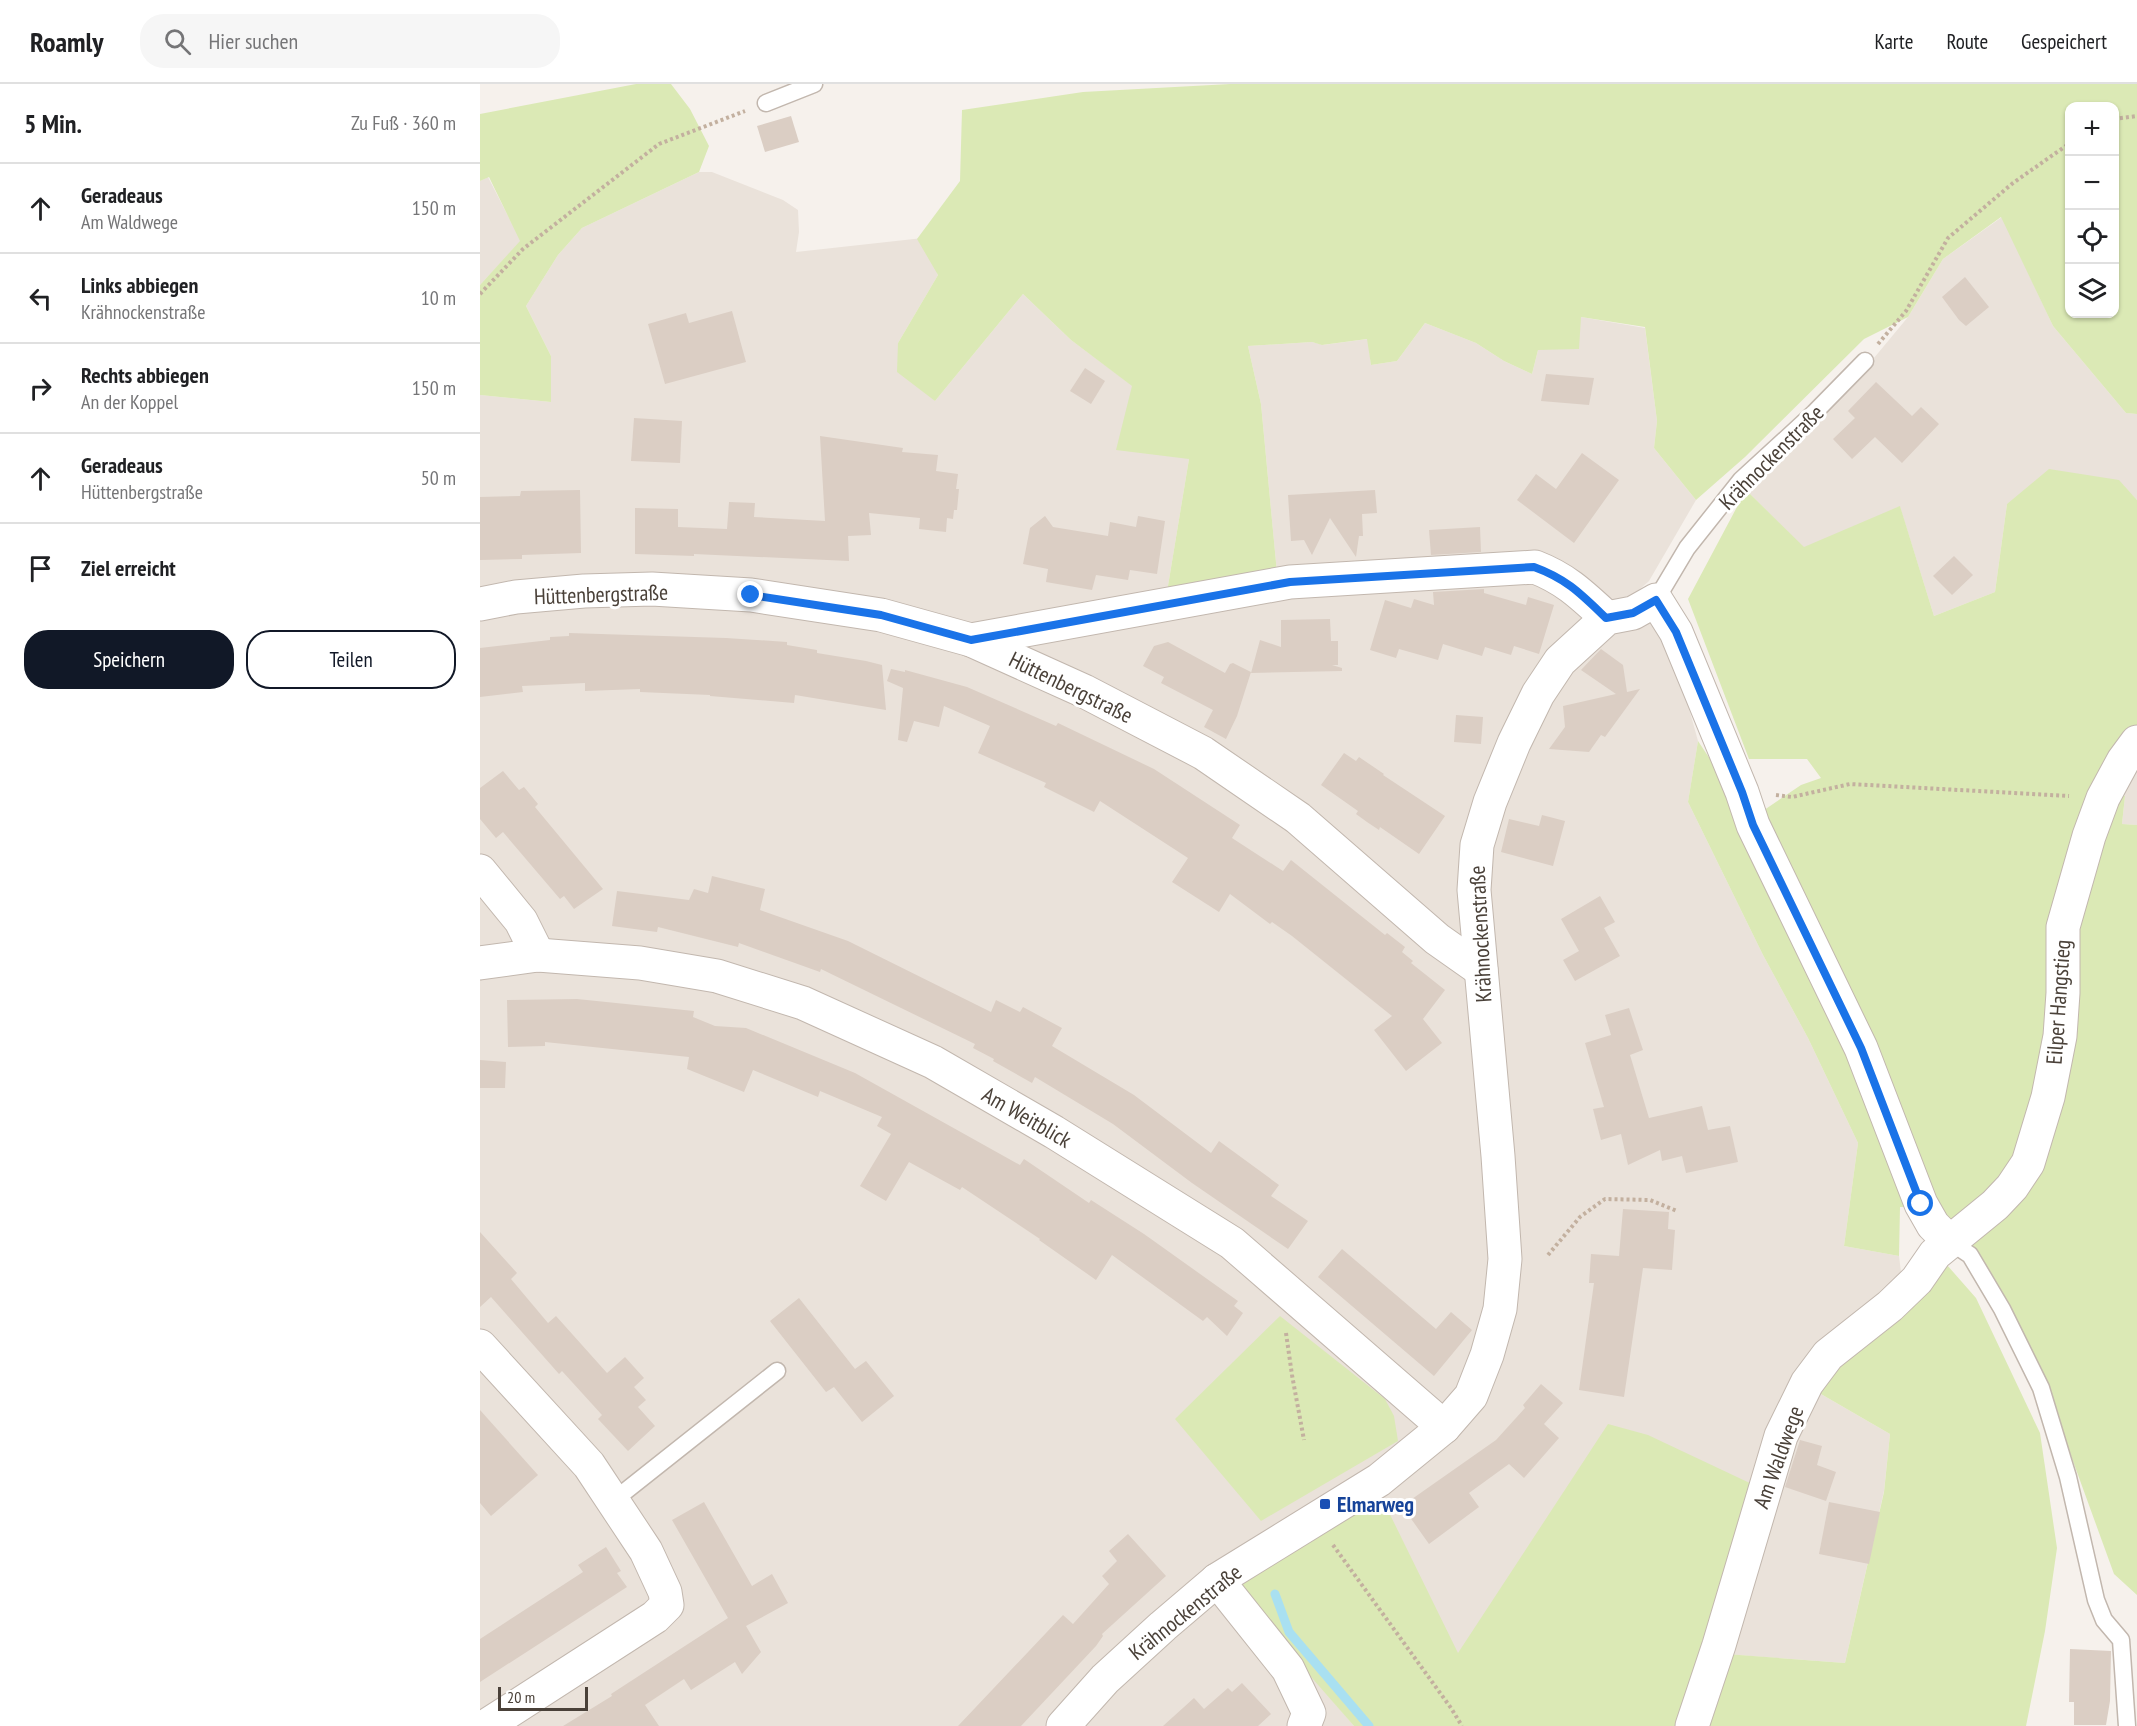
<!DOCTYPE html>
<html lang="de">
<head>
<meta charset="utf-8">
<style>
  :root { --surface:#fff; --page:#f6f6f6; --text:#202124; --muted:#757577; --line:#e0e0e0; --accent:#111827 }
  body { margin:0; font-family:"PT Sans Narrow",sans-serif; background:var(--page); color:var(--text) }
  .controls { position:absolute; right:18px; top:18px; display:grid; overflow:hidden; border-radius:12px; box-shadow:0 2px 4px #0004 }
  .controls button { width:54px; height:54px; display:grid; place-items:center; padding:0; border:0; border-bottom:2px solid var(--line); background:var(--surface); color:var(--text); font:30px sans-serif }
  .scale { position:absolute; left:18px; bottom:15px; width:90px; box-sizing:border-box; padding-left:6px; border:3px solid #4a4139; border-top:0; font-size:16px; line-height:21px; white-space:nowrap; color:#4a4139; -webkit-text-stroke:4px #fff; paint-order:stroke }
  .stop { position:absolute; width:18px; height:18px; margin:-14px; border:4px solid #1a73e8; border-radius:50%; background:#fff }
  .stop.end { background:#1a73e8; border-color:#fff; box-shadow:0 2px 6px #0008 }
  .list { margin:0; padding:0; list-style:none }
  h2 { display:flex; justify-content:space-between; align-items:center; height:78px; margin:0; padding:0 24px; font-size:26px }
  h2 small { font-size:20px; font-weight:400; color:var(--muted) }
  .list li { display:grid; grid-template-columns:39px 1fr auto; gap:18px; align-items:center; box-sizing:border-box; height:90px; padding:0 24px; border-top:2px solid var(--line) }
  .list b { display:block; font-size:22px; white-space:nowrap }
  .list p { margin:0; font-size:20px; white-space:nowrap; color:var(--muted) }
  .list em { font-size:20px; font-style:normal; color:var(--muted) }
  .actions { display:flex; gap:12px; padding:18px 24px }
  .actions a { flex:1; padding:14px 0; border:2px solid var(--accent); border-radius:24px; text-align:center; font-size:21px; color:var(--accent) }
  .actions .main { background:var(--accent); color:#fff }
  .icon { flex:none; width:33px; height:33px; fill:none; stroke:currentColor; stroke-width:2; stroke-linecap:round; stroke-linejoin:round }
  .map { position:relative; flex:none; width:1657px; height:1642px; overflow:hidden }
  header { display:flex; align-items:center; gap:36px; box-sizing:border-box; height:84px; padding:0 30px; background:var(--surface); border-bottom:2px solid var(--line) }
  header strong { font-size:28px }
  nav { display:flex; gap:33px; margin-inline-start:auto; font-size:21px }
  .search { width:420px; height:54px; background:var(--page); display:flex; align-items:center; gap:15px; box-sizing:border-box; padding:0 21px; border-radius:24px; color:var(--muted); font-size:22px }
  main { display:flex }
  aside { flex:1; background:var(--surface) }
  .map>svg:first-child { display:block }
</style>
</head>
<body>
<header>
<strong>Roamly</strong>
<div class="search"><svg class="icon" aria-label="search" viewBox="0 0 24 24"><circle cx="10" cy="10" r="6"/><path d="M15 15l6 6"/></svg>Hier suchen</div>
<nav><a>Karte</a><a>Route</a><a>Gespeichert</a></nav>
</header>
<main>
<aside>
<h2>5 Min.<small>Zu Fuß · 360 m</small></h2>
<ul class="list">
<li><svg class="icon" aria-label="ahead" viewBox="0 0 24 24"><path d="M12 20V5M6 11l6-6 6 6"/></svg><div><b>Geradeaus</b><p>Am Waldwege</p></div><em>150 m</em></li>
<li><svg class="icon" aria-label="left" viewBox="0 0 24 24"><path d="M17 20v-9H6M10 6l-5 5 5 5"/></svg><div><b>Links abbiegen</b><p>Krähnockenstraße</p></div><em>10 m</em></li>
<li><svg class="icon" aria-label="right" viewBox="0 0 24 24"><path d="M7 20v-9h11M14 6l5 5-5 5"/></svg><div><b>Rechts abbiegen</b><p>An der Koppel</p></div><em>150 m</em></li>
<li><svg class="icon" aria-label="ahead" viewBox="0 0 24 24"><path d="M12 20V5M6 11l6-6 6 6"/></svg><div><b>Geradeaus</b><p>Hüttenbergstraße</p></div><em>50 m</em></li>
<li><svg class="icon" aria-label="arrive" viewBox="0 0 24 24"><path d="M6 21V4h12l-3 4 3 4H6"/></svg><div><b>Ziel erreicht</b></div></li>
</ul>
<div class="actions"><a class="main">Speichern</a><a>Teilen</a></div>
</aside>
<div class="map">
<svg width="1657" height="1642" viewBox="0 0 1657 1642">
  <rect width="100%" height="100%" fill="#f6f1ec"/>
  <g fill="#eae2da">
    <polygon points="219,88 232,88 303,116 318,126 319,148 316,168 443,154 458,191 418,259 455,317 543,210 591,256 653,302 709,375 686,514 797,489 781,320 768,262 832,258 843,261 888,255 891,281 917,277 945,239 996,259 1024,277 1052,290 1058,266 1101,233 1165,244 1177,337 1174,364 1216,416 1169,497 1151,513 1167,537 1176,542 1195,574 1218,657 1208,718 1283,871 1328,954 1378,1059 1364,1162 1419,1172 1421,1188 1405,1206 1334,1306 1410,1350 1404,1407 1365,1579 1245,1570 977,1570 853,1617 874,1642 0,1642 0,311 71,318 71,272 46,222 78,171 102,144"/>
    <polygon points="8,93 41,157 0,201 0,97"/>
    <polygon points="1522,133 1573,242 1646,329 1657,330 1657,416 1638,396 1527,420 1515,508 1454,532 1420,423 1324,464 1266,406 1338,338 1389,280 1428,233 1463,175"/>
    <polygon points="1657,672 1657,741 1642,740 1645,712 1636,710"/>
  </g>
  <g fill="#dbe9b5" fill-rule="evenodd">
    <polygon points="156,0 191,0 210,25 229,62 219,88 102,144 78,171 46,222 71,272 71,318 0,311 0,201 40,157 9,93 0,97 0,30"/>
    <path d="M750 0H1657V330L1646 329 1573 242 1521 133 1463 175 1428 233 1384 255 1265 373 1216 416 1174 364 1177 337 1165 243 1101 233 1099 265 1058 266 1052 290 1024 277 996 259 945 239 917 277 891 281 887 255 842 261 832 258 768 262 781 320 797 489 686 514 709 375 636 366 652 302 591 256 543 210 455 317 417 288 418 259 458 191 437 155 480 97 482 26 603 8ZM1590 22H1634V230H1590Z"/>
    <polygon points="1569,385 1639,396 1657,416 1657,672 1636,710 1645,712 1642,740 1657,741 1657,1511 1634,1490 1561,1289 1509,1192 1461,1123 1420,1123 1419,1172 1364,1162 1378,1059 1328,954 1283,871 1208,718 1218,657 1252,708 1265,739 1321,701 1341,694 1327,675 1269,675 1208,515 1266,406 1324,463 1420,422 1454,532 1515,508 1527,420"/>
    <polygon points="1467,1181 1496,1214 1560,1349 1577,1464 1565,1547 1546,1642 874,1642 748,1498 897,1404 978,1569 1128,1340 1168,1351 1274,1401 1246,1570 1365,1579 1404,1408 1410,1350 1334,1306"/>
    <polygon points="800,1232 905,1315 914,1332 918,1357 781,1437 695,1335"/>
  </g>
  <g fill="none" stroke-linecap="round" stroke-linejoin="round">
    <polyline stroke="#a9e0f1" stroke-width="9" points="795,1510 809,1548 889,1642"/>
  </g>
  <g fill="#dbcec4">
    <polygon points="311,32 319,58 285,68 277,42"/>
    <polygon points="1485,193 1509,223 1486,242 1479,236 1462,213"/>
    <polygon points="252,227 266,278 185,300 168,240 206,229 209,239"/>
    <polygon points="605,284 625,297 611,320 590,307"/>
    <polygon points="1066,290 1114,294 1109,321 1061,317"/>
    <polygon points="1396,298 1432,332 1441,323 1459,340 1422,379 1395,353 1372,375 1353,355 1375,334 1368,327"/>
    <polygon points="154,334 202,337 200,379 151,377"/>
    <polygon points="340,352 423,364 422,368 458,371 456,387 478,390 476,405 479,405 477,426 474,426 473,435 467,434 466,448 439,445 440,434 389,429 391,451 368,452 369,477 214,470 214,472 155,470 155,424 198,425 198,443 247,445 249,418 275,419 274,433 345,437"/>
    <polygon points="1102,369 1139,396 1094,459 1037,416 1056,390 1076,405"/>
    <polygon points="100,406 101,469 42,471 42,475 0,476 0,413 40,412 41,407"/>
    <polygon points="895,406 897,429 882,430 883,452 879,452 876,473 850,434 832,471 824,456 811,457 808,411"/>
    <polygon points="565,432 573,443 628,452 630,438 656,443 658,432 685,437 677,490 650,486 648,496 616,491 612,506 566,498 568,485 543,480 550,444"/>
    <polygon points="1000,443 1001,468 951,471 949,446"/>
    <polygon points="1474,472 1493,491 1472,511 1453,492"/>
    <polygon points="1004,505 1004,509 1046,521 1048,513 1074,521 1059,570 1034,562 1031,571 1005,563 1002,572 963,560 958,576 919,565 916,574 890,566 905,516 931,524 934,515 954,521 953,508"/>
    <polygon points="850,535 851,557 858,557 858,581 852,581 862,584 862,587 771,589 780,556 801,563 801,536"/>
    <polygon points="89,549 246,554 307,558 307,561 337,566 337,569 386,577 402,581 406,626 315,611 314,619 230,612 230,611 160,608 160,605 105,607 105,599 42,602 43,608 0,613 0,564 70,556 70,553 89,552"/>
    <polygon points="688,558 745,589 750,580 753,579 771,588 757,632 746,655 724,643 733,626 681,599 684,593 663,582 674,562"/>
    <polygon points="1121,565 1143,581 1147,608 1160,605 1125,653 1121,651 1109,668 1069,665 1085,643 1083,622 1136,610 1101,586"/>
    <polygon points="411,585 425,588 425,586 487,603 576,642 578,639 674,685 760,741 752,754 803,787 811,776 905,851 907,849 925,863 922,868 933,877 931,879 965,906 943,935 962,959 926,987 894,946 912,932 812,852 792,838 790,840 750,810 739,828 692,798 708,774 620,717 614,728 564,703 566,699 498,669 510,642 464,622 459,643 434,637 427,658 418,656 423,604 407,597"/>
    <polygon points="976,631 1003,633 1001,660 974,658"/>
    <polygon points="864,669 876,677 879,673 904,690 903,691 965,732 939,770 900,743 899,746 887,738 876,730 878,727 841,701"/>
    <polygon points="23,687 39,706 44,703 58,720 55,723 123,805 94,825 84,812 80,815 23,748 16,754 0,735 0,704"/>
    <polygon points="1062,731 1085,737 1073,782 1021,768 1029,735 1059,742"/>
    <polygon points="232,792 285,805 280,826 368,857 511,928 516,916 540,928 543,923 582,944 572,962 654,1011 731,1069 739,1057 799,1101 791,1112 828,1137 808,1165 712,1099 633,1040 555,993 552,999 513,977 514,975 493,964 495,960 341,885 340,888 259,859 258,863 178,843 177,848 132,842 137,807 209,816 214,805 228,809"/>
    <polygon points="1120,812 1135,838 1124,844 1140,872 1095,897 1083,876 1099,867 1081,835"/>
    <polygon points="97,915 214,927 213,933 235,942 266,944 375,989 540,1081 544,1075 609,1119 611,1116 664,1150 758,1217 754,1222 763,1229 747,1252 727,1233 723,1237 632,1171 616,1196 559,1156 560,1155 482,1103 480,1106 429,1078 406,1117 380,1102 411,1050 397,1042 402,1033 340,1007 338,1013 273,986 264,1008 207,985 209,973 65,958 65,962 28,963 27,916"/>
    <polygon points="1149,924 1163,966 1150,971 1169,1034 1222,1022 1228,1046 1250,1042 1258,1078 1206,1089 1202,1072 1182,1077 1180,1066 1148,1081 1141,1050 1121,1056 1113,1025 1124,1023 1105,959 1131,951 1125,931"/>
    <polygon points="0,976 26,978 25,1004 0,1004"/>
    <polygon points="1143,1125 1189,1128 1188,1145 1195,1146 1192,1186 1163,1184 1144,1313 1099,1306 1114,1199 1109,1199 1111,1170 1139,1172"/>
    <polygon points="0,1148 37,1189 31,1195 68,1239 76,1232 127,1289 145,1273 164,1294 154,1303 166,1316 158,1323 175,1342 148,1367 118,1335 122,1331 82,1287 79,1290 11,1213 0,1223"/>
    <polygon points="862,1165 956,1245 971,1228 992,1246 954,1292 838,1193"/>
    <polygon points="319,1214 375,1285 386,1277 414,1312 382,1338 354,1303 346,1308 290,1237"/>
    <polygon points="1061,1300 1083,1319 1064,1340 1079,1354 1044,1394 1029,1380 989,1409 999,1423 949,1460 922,1422 1016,1356 1045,1324 1043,1321"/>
    <polygon points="0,1326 58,1391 11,1432 0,1419"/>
    <polygon points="1320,1356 1342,1362 1337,1381 1356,1388 1346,1417 1305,1403"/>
    <polygon points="224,1418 272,1502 292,1490 308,1519 266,1542 281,1568 262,1590 255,1578 211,1606 204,1595 165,1621 179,1642 83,1642 132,1612 131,1610 248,1534 192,1436"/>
    <polygon points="1349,1418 1400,1428 1389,1480 1339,1470"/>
    <polygon points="648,1450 686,1492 622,1550 623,1552 616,1562 541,1642 478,1642 583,1531 593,1540 629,1500 622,1492 637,1477 629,1467"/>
    <polygon points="126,1463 141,1487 137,1489 147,1503 0,1598 0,1555 103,1488 98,1481"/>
    <polygon points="1590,1565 1631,1567 1630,1617 1626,1641 1594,1641 1594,1618 1589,1618"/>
    <polygon points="762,1599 791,1630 778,1642 683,1642 714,1614 724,1625 748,1604 752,1608"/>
  </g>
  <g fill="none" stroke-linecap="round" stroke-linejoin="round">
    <g stroke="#c2b7ae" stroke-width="19">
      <g id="service">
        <polyline points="286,19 334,0"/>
        <polyline points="1176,516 1207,464 1261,396 1334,329 1385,277"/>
        <polyline points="1469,1157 1490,1171 1522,1225 1561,1304 1588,1393 1616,1516 1624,1536 1641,1556 1647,1642"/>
        <polyline points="133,1417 297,1287"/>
      </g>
    </g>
    <g stroke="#c2b7ae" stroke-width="35">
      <g id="minor">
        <polyline points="0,520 36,513 104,507 172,505 271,511 401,531 491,556 604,607 723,669 818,734 957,855 1001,886"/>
        <path d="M491 556 810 498 1055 483C1086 495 1102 511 1127 534"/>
        <polyline points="0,787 41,837 58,871"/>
        <polyline points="0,879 58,871 160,879 237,892 323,919 453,978 574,1048 752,1159 964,1343"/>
        <polyline points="0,1262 109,1381 166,1467 185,1508 187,1521 175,1533 6,1642"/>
        <polyline points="737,1496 808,1585 829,1629 824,1642"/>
        <polyline points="583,1642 625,1595 683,1542 737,1496 899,1396 964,1343 991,1312 1007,1271 1020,1225 1025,1175 1018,1072 994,806 997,761 1010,718 1034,659 1058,610 1080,577 1127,534 1153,529 1176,516 1196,548 1262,708 1273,741 1381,964 1441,1120 1453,1141 1469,1157"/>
        <polyline points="1212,1642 1239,1561 1301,1352 1327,1299 1348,1271 1410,1222 1437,1196 1455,1170 1515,1121 1532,1103 1548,1079 1568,1013 1580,952 1583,909 1583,843 1609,752 1623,714 1643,677 1657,658"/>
      </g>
    </g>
    <g stroke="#c3b09f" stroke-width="4" stroke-dasharray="3 3" stroke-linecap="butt">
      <polyline points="1634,35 1657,32"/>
      <polyline points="0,210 43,165 179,60 265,27"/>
      <polyline points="1398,260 1426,227 1468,154 1533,99 1590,59"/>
      <polyline points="1296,711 1312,713 1370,700 1589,712"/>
      <polyline points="1068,1171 1100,1133 1125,1115 1170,1116 1197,1127"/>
      <polyline points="806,1249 812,1291 824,1356"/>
      <polyline points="853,1461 971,1624 982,1642"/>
    </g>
    <use href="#service" stroke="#fff" stroke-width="16"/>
    <use href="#minor" stroke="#fff" stroke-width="33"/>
  </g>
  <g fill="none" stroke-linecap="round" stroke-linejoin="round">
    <path stroke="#1a73e8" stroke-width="8" d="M271 511 401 531 491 556 810 498 1054 483C1087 495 1101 510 1126 534L1153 529 1176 516 1196 548 1262 708 1273 741 1381 964 1441 1120"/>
  </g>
  <rect fill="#1a4fb4" stroke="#fff" stroke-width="2" x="839" y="1414" width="12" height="12" rx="3"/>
  <g text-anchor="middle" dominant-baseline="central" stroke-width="6" stroke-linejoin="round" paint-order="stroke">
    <g font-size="22" fill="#4a4139" stroke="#fff">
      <text transform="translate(1291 373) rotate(-45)">Krähnockenstraße</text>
      <text transform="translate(121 510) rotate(-2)">Hüttenbergstraße</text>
      <text transform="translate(591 603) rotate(26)">Hüttenbergstraße</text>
      <text transform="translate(1000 850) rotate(-93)">Krähnockenstraße</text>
      <text transform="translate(1578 918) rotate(-86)">Eilper Hangstieg</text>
      <text transform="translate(547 1033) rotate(30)">Am Weitblick</text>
      <text transform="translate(1298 1373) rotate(-70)">Am Waldwege</text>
      <text transform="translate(705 1528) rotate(-39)">Krähnockenstraße</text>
    </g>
    <g font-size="22" font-weight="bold" fill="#164399" stroke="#fff" text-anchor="start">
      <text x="857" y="1420">Elmarweg</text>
    </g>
  </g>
</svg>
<div class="controls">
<button>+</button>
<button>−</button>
<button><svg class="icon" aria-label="locate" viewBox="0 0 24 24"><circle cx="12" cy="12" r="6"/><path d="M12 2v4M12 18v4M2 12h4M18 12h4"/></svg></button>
<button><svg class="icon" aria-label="layers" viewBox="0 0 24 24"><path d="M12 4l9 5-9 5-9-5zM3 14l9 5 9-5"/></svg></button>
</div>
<div class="scale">20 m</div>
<div class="stop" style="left:1441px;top:1120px"></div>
<div class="stop end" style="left:271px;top:511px"></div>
</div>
</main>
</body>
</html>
